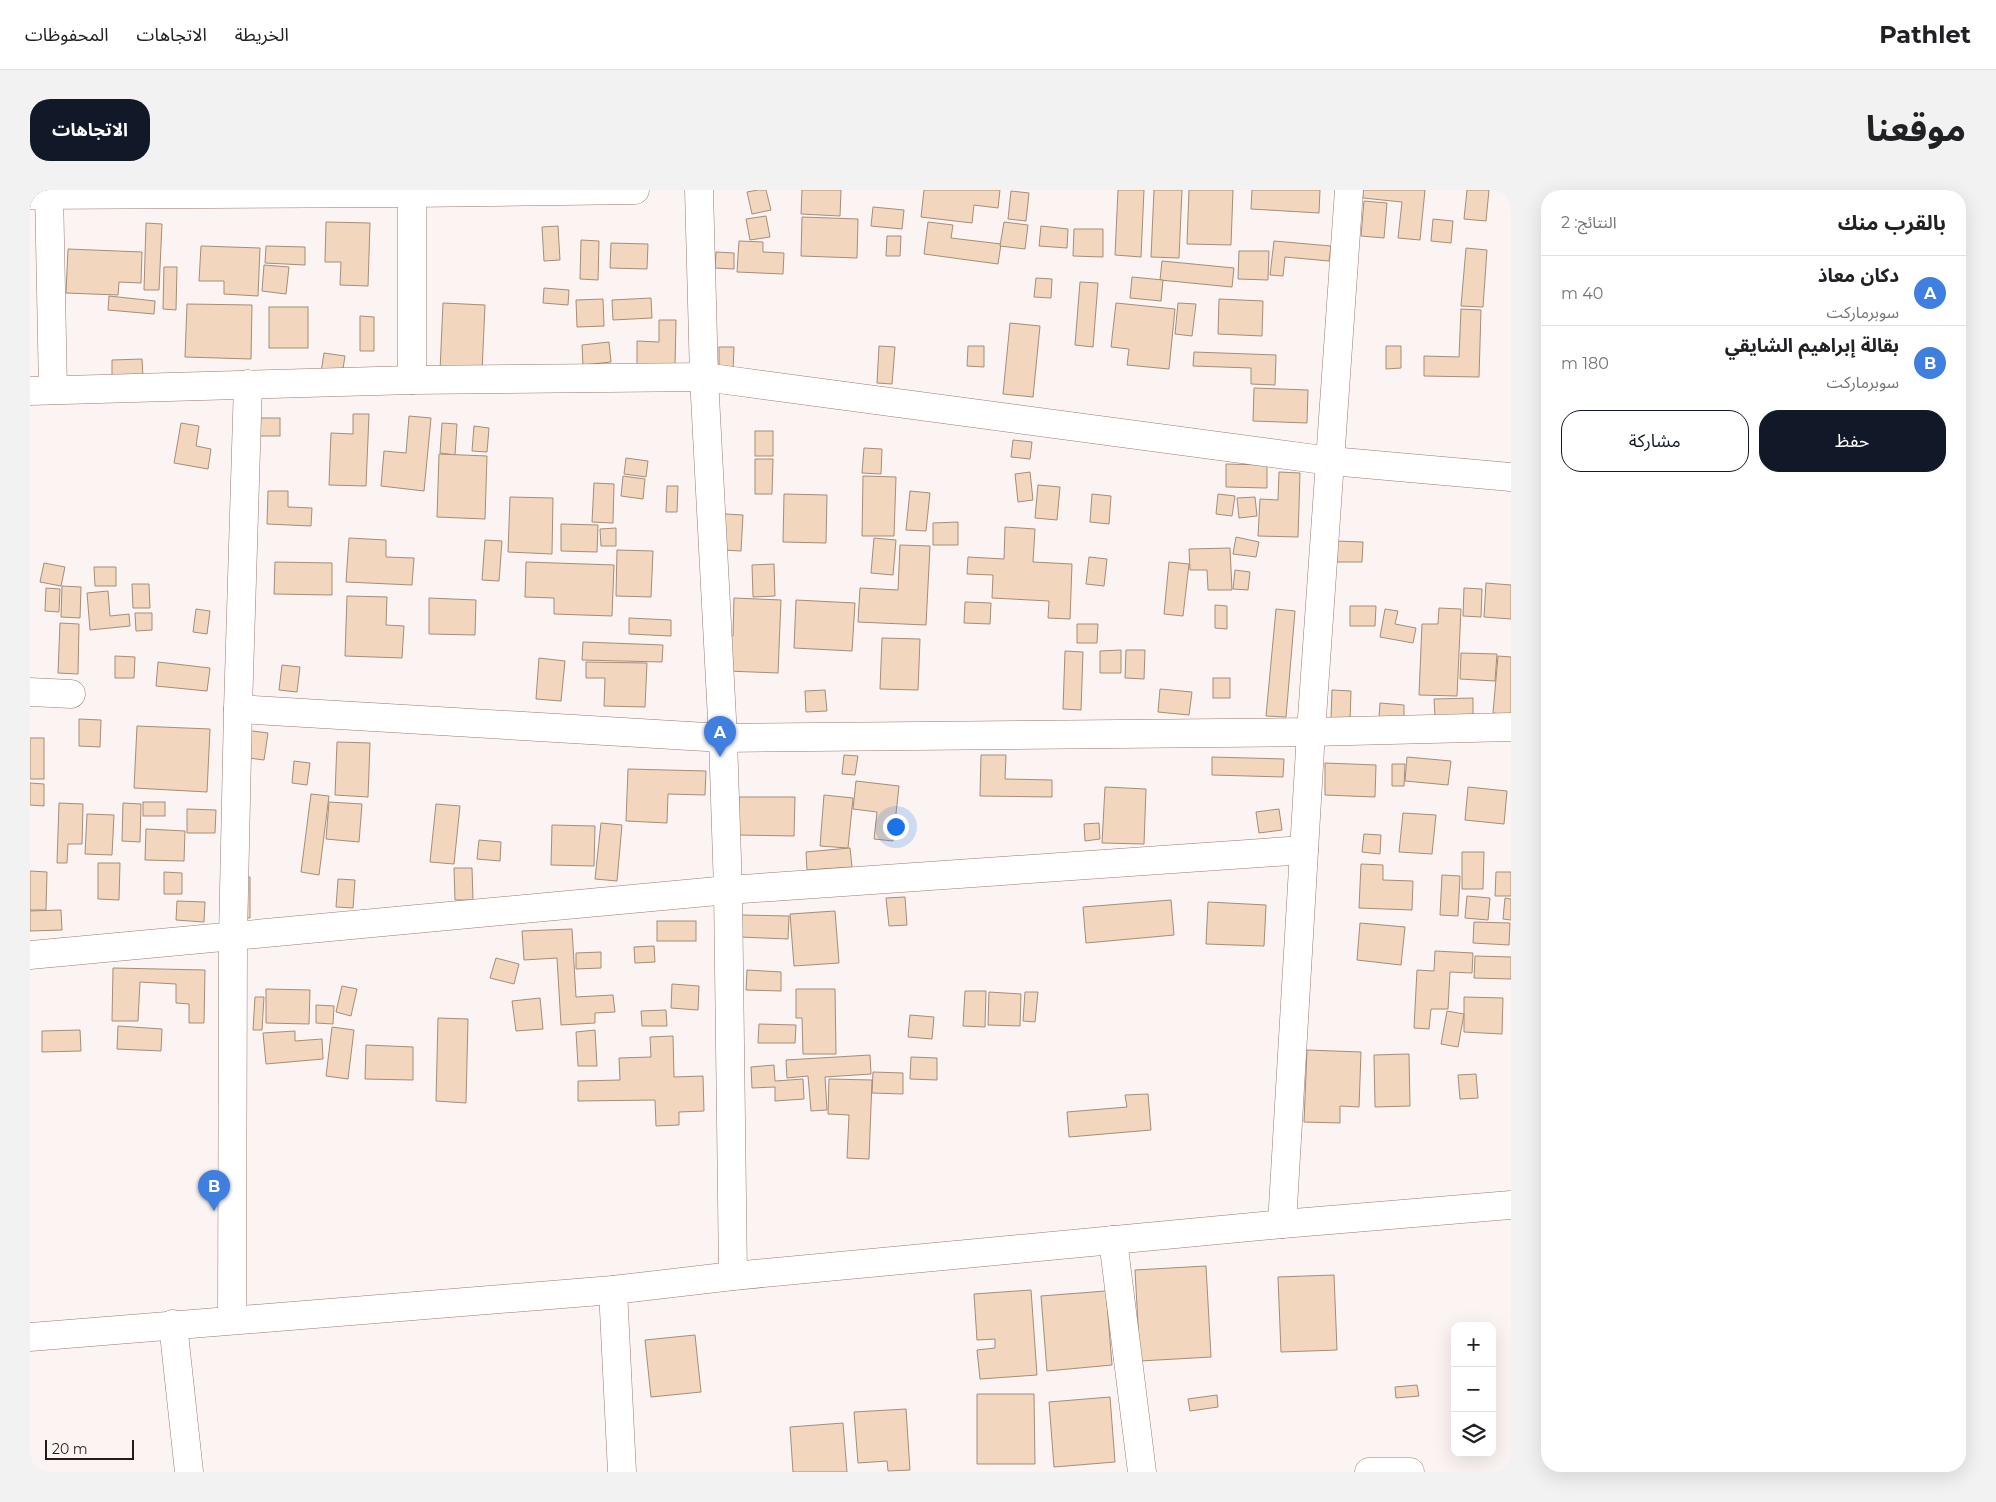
<!DOCTYPE html>
<html lang="ar">
<head>
<meta charset="utf-8">
<style>
  :root { --surface:#fff; --page:#f2f2f2; --text:#202124; --muted:#757577; --line:#e0e0e0; --accent:#111827 }
  body { margin:0; font-family:Montserrat,"Noto Sans Arabic",sans-serif; background:var(--page); color:var(--text); direction:rtl }
  .controls { position:absolute; right:15px; bottom:15px; display:grid; overflow:hidden; border-radius:10px; box-shadow:0 5px 20px #0002 }
  .controls button { width:45px; height:45px; display:grid; place-items:center; padding:0; border:0; border-bottom:1px solid var(--line); background:var(--surface); color:var(--text); font:25px sans-serif }
  .scale { position:absolute; left:15px; bottom:12px; width:89px; box-sizing:border-box; padding-left:5px; border:2px solid #251a15; border-top:0; font-size:14px; line-height:18px; white-space:nowrap; color:#251a15; -webkit-text-stroke:4px #fbf4f2; paint-order:stroke }
  .you { position:absolute; left:865px; top:636px; width:18px; height:18px; margin:-12px; border:4px solid #fff; border-radius:50%; background:#1a73e8; box-shadow:0 0 0 8px #1a73e833 }
  .badge { display:grid; place-items:center; width:32px; height:32px; border-radius:50%; background:var(--accent); color:#fff; font-size:16px; font-weight:700 }
  .pin { position:absolute; translate:-50% -41px; filter:drop-shadow(0 1px 2px #0008) }
  .pin::after { content:''; position:absolute; top:26px; width:18px; height:15px; background:inherit; clip-path:polygon(0 0,100% 0,50% 100%) }
  .list { margin:0; padding:0; list-style:none }
  h2 { display:flex; justify-content:space-between; align-items:center; height:65px; margin:0; padding:0 20px; font-size:21px }
  h2 small { font-size:16px; font-weight:400; color:var(--muted) }
  .list li { display:grid; grid-template-columns:32px 1fr auto; gap:15px; align-items:center; box-sizing:border-box; height:70px; padding:0 20px; border-top:1px solid var(--line) }
  .list b { display:block; font-size:19px; white-space:nowrap }
  .list p { margin:0; font-size:16px; white-space:nowrap; color:var(--muted) }
  .list em { font-size:16px; font-style:normal; color:var(--muted) }
  .actions { display:flex; gap:10px; padding:15px 20px }
  .actions a { flex:1; padding:11px 0; border:1px solid var(--accent); border-radius:20px; text-align:center; font-size:18px; color:var(--accent) }
  .actions .main { background:var(--accent); color:#fff }
  .icon { flex:none; width:28px; height:28px; fill:none; stroke:currentColor; stroke-width:2; stroke-linecap:round; stroke-linejoin:round }
  .map { position:relative; flex:none; width:1481px; height:1282px; overflow:hidden; direction:ltr; border-radius:20px }
  header { display:flex; align-items:center; gap:30px; box-sizing:border-box; height:70px; padding:0 25px; background:var(--surface); border-bottom:1px solid var(--line) }
  header strong { font-size:24px }
  nav { display:flex; gap:28px; margin-inline-start:auto; font-size:18px }
  .intro { display:flex; align-items:center; justify-content:space-between; box-sizing:border-box; height:120px; padding:0 30px }
  h1 { margin:0; font-size:35px }
  .button { padding:12px 22px; border-radius:20px; background:var(--accent); color:#fff; font-size:18px; font-weight:700 }
  main { display:flex; gap:30px; padding:0 30px }
  aside { flex:1; background:var(--surface); border-radius:20px; box-shadow:0 5px 20px #0002 }
  .map>svg:first-child { display:block }
</style>
</head>
<body>
<header>
<strong>Pathlet</strong>
<nav><a>الخريطة</a><a>الاتجاهات</a><a>المحفوظات</a></nav>
</header>
<div class="intro"><h1>موقعنا</h1><a class="button">الاتجاهات</a></div>
<main>
<aside>
<h2>بالقرب منك<small>النتائج: 2</small></h2>
<ul class="list">
<li><span class="badge" style="background:#3f7fe0">A</span><div><b>دكان معاذ</b><p>سوبرماركت</p></div><em>40 m</em></li>
<li><span class="badge" style="background:#3f7fe0">B</span><div><b>بقالة إبراهيم الشايقي</b><p>سوبرماركت</p></div><em>180 m</em></li>
</ul>
<div class="actions"><a class="main">حفظ</a><a>مشاركة</a></div>
</aside>
<div class="map">
<svg width="1481" height="1282" viewBox="0 0 1481 1282">
  <rect width="100%" height="100%" fill="#fbf4f2"/>
  <g fill="#f3d6be" stroke="#a58d79">
    <polygon points="728,0 736,0 741,20 722,24 717,2"/>
    <polygon points="772,0 811,0 810,26 771,24"/>
    <polygon points="894,0 970,0 968,18 944,15 942,33 891,27"/>
    <polygon points="1088,0 1114,0 1111,67 1085,65"/>
    <polygon points="1124,0 1152,0 1149,68 1121,67"/>
    <polygon points="1159,0 1203,0 1201,55 1157,54"/>
    <polygon points="1222,0 1290,0 1289,23 1221,19"/>
    <polygon points="1333,0 1395,0 1390,50 1368,48 1372,12 1333,8"/>
    <polygon points="1437,0 1459,0 1456,31 1434,29"/>
    <polygon points="1478,0 1481,0 1481,7 1477,7"/>
    <polygon points="981,1 999,3 996,31 978,29"/>
    <polygon points="1334,11 1357,13 1354,48 1331,46"/>
    <polygon points="843,17 874,20 872,39 841,36"/>
    <polygon points="736,26 740,47 720,50 716,29"/>
    <polygon points="772,27 828,29 827,68 771,66"/>
    <polygon points="1403,29 1423,31 1421,53 1401,51"/>
    <polygon points="296,32 340,33 338,96 310,95 311,72 295,72"/>
    <polygon points="898,32 923,35 921,48 971,54 968,74 894,64"/>
    <polygon points="974,32 998,35 995,59 970,56"/>
    <polygon points="116,33 132,34 129,100 114,100"/>
    <polygon points="528,36 530,70 514,71 512,37"/>
    <polygon points="1011,36 1038,39 1037,58 1009,56"/>
    <polygon points="1044,39 1073,39 1073,67 1043,66"/>
    <polygon points="857,46 871,46 870,66 856,66"/>
    <polygon points="551,50 569,51 568,90 550,89"/>
    <polygon points="709,51 733,52 733,62 754,63 753,84 707,82"/>
    <polygon points="1244,51 1301,56 1299,71 1255,67 1253,86 1240,85"/>
    <polygon points="581,53 618,54 617,79 580,78"/>
    <polygon points="171,56 230,58 228,106 194,104 194,91 169,91"/>
    <polygon points="236,56 275,57 275,75 235,73"/>
    <polygon points="1436,58 1457,60 1453,117 1431,116"/>
    <polygon points="38,59 112,62 111,93 89,92 88,105 36,103"/>
    <polygon points="1209,61 1239,61 1238,90 1208,89"/>
    <polygon points="686,62 704,63 704,79 685,78"/>
    <polygon points="1132,71 1204,78 1202,97 1130,90"/>
    <polygon points="234,75 259,77 256,104 232,101"/>
    <polygon points="134,77 147,77 146,120 133,119"/>
    <polygon points="1102,87 1133,90 1131,111 1100,108"/>
    <polygon points="1006,88 1022,89 1021,108 1004,107"/>
    <polygon points="1050,92 1068,93 1063,157 1045,155"/>
    <polygon points="514,98 539,100 538,115 513,113"/>
    <polygon points="79,106 125,111 124,124 78,120"/>
    <polygon points="621,108 622,128 583,130 582,110"/>
    <polygon points="573,109 574,136 547,137 546,110"/>
    <polygon points="1189,109 1233,111 1232,146 1188,144"/>
    <polygon points="413,113 455,115 452,182 410,181"/>
    <polygon points="1086,113 1145,119 1139,179 1097,175 1099,159 1081,157"/>
    <polygon points="1148,113 1166,114 1162,146 1145,144"/>
    <polygon points="157,114 222,115 221,169 155,167"/>
    <rect x="239" y="117" width="39" height="41"/>
    <polygon points="1431,119 1451,120 1449,187 1394,186 1394,166 1429,167"/>
    <polygon points="330,126 344,127 344,161 330,161"/>
    <polygon points="629,130 646,130 645,175 607,174 607,151 629,152"/>
    <polygon points="980,133 1010,136 1003,207 973,204"/>
    <polygon points="579,152 581,172 553,175 552,155"/>
    <polygon points="849,156 865,157 862,194 847,193"/>
    <polygon points="938,156 954,156 954,177 937,176"/>
    <polygon points="1356,156 1371,156 1371,178 1356,179"/>
    <polygon points="689,157 704,157 703,180 689,179"/>
    <polygon points="1164,162 1246,165 1245,195 1221,194 1221,178 1163,176"/>
    <polygon points="294,163 315,166 312,185 291,182"/>
    <polygon points="112,169 113,189 82,190 82,170"/>
    <polygon points="1224,198 1278,200 1277,233 1223,231"/>
    <polygon points="323,224 339,224 336,296 299,295 301,243 323,244"/>
    <polygon points="379,226 401,228 394,301 351,296 354,261 376,263"/>
    <rect x="221" y="228" width="29" height="18"/>
    <polygon points="151,233 169,236 166,256 181,259 178,279 144,273"/>
    <polygon points="412,233 427,234 425,265 410,263"/>
    <polygon points="444,236 459,238 457,262 442,261"/>
    <rect x="725" y="241" width="18" height="25"/>
    <polygon points="983,250 1002,252 1000,269 981,267"/>
    <polygon points="834,258 852,259 851,284 832,283"/>
    <polygon points="409,264 457,266 455,329 407,327"/>
    <polygon points="596,268 618,271 616,287 594,284"/>
    <polygon points="725,269 743,269 742,304 725,304"/>
    <polygon points="1196,274 1237,275 1237,298 1196,297"/>
    <polygon points="1000,282 1003,310 988,312 985,284"/>
    <polygon points="1249,282 1270,283 1268,347 1228,346 1230,309 1248,310"/>
    <polygon points="593,286 615,289 613,309 591,306"/>
    <polygon points="833,286 866,287 864,346 832,346"/>
    <polygon points="564,293 584,294 583,333 562,332"/>
    <polygon points="1008,295 1030,297 1027,330 1005,328"/>
    <polygon points="637,296 648,296 647,322 636,322"/>
    <polygon points="238,301 258,301 258,317 282,318 281,336 237,334"/>
    <polygon points="880,301 900,303 896,341 876,340"/>
    <polygon points="754,304 797,305 796,353 753,352"/>
    <polygon points="1062,304 1081,306 1079,334 1060,332"/>
    <polygon points="1188,304 1205,306 1202,326 1186,324"/>
    <polygon points="480,307 523,308 522,364 478,362"/>
    <polygon points="1225,307 1227,326 1209,328 1207,308"/>
    <polygon points="695,324 713,325 711,361 693,360"/>
    <polygon points="928,332 928,355 903,355 903,333"/>
    <polygon points="531,334 568,335 567,362 531,361"/>
    <polygon points="975,337 1005,339 1003,372 1042,374 1040,429 1018,428 1019,411 962,408 963,385 937,384 938,367 974,369"/>
    <polygon points="586,338 586,356 571,356 570,339"/>
    <polygon points="1206,347 1229,352 1226,367 1203,364"/>
    <polygon points="319,348 356,350 356,367 384,368 382,395 316,392"/>
    <polygon points="844,348 866,350 863,385 841,383"/>
    <polygon points="455,350 472,351 469,391 452,390"/>
    <polygon points="1306,351 1333,352 1332,372 1305,372"/>
    <polygon points="870,355 900,356 896,435 828,432 830,398 868,400"/>
    <polygon points="1200,358 1202,400 1178,400 1177,380 1160,380 1159,359"/>
    <polygon points="587,360 623,361 621,407 586,406"/>
    <polygon points="1059,367 1077,369 1074,396 1056,394"/>
    <polygon points="245,372 302,373 302,405 244,404"/>
    <polygon points="496,372 584,375 582,426 524,424 524,408 495,407"/>
    <polygon points="1139,372 1159,374 1153,426 1134,424"/>
    <polygon points="14,373 35,377 31,396 10,392"/>
    <polygon points="744,374 745,406 723,407 722,375"/>
    <polygon points="64,377 86,377 86,396 65,396"/>
    <polygon points="1205,380 1220,382 1218,400 1203,399"/>
    <polygon points="1456,393 1481,395 1481,429 1454,427"/>
    <polygon points="102,394 119,394 120,418 103,418"/>
    <polygon points="32,396 51,397 50,428 31,427"/>
    <polygon points="16,398 30,399 29,422 15,421"/>
    <polygon points="1434,398 1452,399 1451,427 1433,426"/>
    <polygon points="78,401 80,426 99,424 100,436 60,440 57,403"/>
    <polygon points="317,406 357,407 356,435 374,436 372,468 315,466"/>
    <polygon points="399,408 446,410 445,445 399,444"/>
    <polygon points="704,408 751,410 748,483 697,481 698,445 703,446"/>
    <polygon points="766,410 825,413 822,461 764,458"/>
    <polygon points="935,412 961,413 960,434 934,433"/>
    <polygon points="1185,415 1197,416 1197,439 1185,438"/>
    <polygon points="1320,416 1346,416 1345,436 1320,436"/>
    <polygon points="1409,418 1431,419 1427,506 1389,505 1392,434 1408,434"/>
    <polygon points="166,419 180,421 177,444 163,442"/>
    <polygon points="1246,419 1265,421 1256,527 1236,526"/>
    <polygon points="1355,419 1368,421 1365,434 1386,438 1383,453 1350,447"/>
    <polygon points="105,423 122,423 122,440 106,441"/>
    <polygon points="599,428 641,430 641,446 599,444"/>
    <polygon points="30,433 49,434 48,484 28,483"/>
    <polygon points="1047,434 1068,434 1067,453 1047,453"/>
    <polygon points="852,448 890,449 888,500 850,499"/>
    <polygon points="553,452 633,455 632,472 552,470"/>
    <polygon points="1091,460 1091,483 1070,483 1070,461"/>
    <polygon points="1096,460 1115,460 1114,489 1095,488"/>
    <polygon points="1035,461 1053,462 1051,520 1033,519"/>
    <polygon points="1431,463 1467,464 1465,491 1430,489"/>
    <polygon points="85,466 105,467 104,488 85,488"/>
    <polygon points="1468,466 1481,467 1481,525 1463,523"/>
    <polygon points="509,468 535,471 531,511 506,509"/>
    <polygon points="128,472 180,478 177,501 126,496"/>
    <polygon points="556,472 617,473 615,517 574,516 575,488 556,488"/>
    <polygon points="252,475 270,477 267,502 249,500"/>
    <rect x="1183" y="488" width="17" height="20"/>
    <polygon points="1130,499 1162,502 1159,525 1128,522"/>
    <polygon points="795,500 797,521 776,522 775,501"/>
    <polygon points="1302,500 1321,501 1320,530 1301,529"/>
    <polygon points="1443,508 1443,525 1405,526 1404,509"/>
    <polygon points="1350,513 1374,515 1374,529 1349,527"/>
    <polygon points="49,529 71,530 70,557 49,556"/>
    <polygon points="107,536 180,539 177,602 104,598"/>
    <polygon points="207,539 238,543 234,570 203,566"/>
    <rect x="0" y="548" width="14" height="41"/>
    <polygon points="307,552 340,553 338,607 305,605"/>
    <polygon points="814,565 828,566 825,585 812,584"/>
    <polygon points="951,565 976,565 975,589 1022,590 1022,607 950,606"/>
    <polygon points="1182,567 1254,569 1253,587 1182,585"/>
    <polygon points="1377,567 1421,571 1418,595 1375,591"/>
    <polygon points="264,571 280,573 277,595 262,593"/>
    <polygon points="1295,573 1346,575 1345,607 1295,605"/>
    <polygon points="1362,574 1375,574 1374,596 1362,596"/>
    <polygon points="598,579 676,581 675,605 638,604 637,633 596,631"/>
    <polygon points="826,591 869,596 863,651 844,649 847,622 823,619"/>
    <polygon points="0,593 14,594 14,616 0,615"/>
    <polygon points="1075,597 1116,599 1114,654 1072,653"/>
    <polygon points="1438,597 1477,601 1474,634 1435,630"/>
    <polygon points="281,604 299,606 289,685 271,682"/>
    <polygon points="794,605 823,608 818,658 790,656"/>
    <polygon points="709,607 765,607 764,646 708,645"/>
    <rect x="113" y="612" width="22" height="14"/>
    <polygon points="299,612 332,614 329,652 296,649"/>
    <polygon points="29,613 53,614 52,654 38,654 37,673 27,673"/>
    <polygon points="93,613 111,614 110,652 92,651"/>
    <polygon points="406,614 430,616 424,674 400,672"/>
    <polygon points="157,619 186,620 185,643 157,643"/>
    <polygon points="1249,619 1252,640 1229,643 1226,622"/>
    <polygon points="1373,623 1406,625 1402,664 1369,662"/>
    <polygon points="57,624 84,625 82,665 55,664"/>
    <polygon points="571,633 592,635 587,691 565,689"/>
    <polygon points="1069,633 1070,649 1055,651 1054,634"/>
    <polygon points="522,635 565,636 564,676 521,675"/>
    <polygon points="116,639 155,641 154,671 115,670"/>
    <polygon points="1334,644 1351,645 1350,664 1332,662"/>
    <polygon points="449,650 471,652 470,671 447,669"/>
    <polygon points="820,658 822,677 777,680 776,662"/>
    <polygon points="1432,662 1454,662 1453,699 1432,699"/>
    <polygon points="68,673 90,673 89,710 68,709"/>
    <polygon points="1331,674 1353,675 1353,690 1383,691 1382,720 1329,718"/>
    <polygon points="424,678 442,678 443,710 425,710"/>
    <polygon points="0,681 17,682 16,720 0,720"/>
    <polygon points="134,682 152,683 152,704 134,704"/>
    <polygon points="1466,682 1481,682 1481,706 1465,706"/>
    <polygon points="1412,685 1430,686 1428,726 1410,725"/>
    <polygon points="220,687 220,728 205,728 205,688"/>
    <polygon points="308,689 325,690 323,718 306,717"/>
    <polygon points="1437,706 1460,708 1458,730 1435,728"/>
    <polygon points="875,707 877,735 859,736 856,708"/>
    <polygon points="1475,708 1481,709 1481,730 1473,729"/>
    <polygon points="1141,710 1144,745 1056,753 1053,717"/>
    <polygon points="147,711 175,712 174,732 146,730"/>
    <polygon points="1178,712 1236,715 1234,756 1176,754"/>
    <polygon points="31,720 32,740 0,741 0,721"/>
    <polygon points="805,721 809,773 764,776 760,724"/>
    <polygon points="711,725 759,726 758,749 710,747"/>
    <rect x="627" y="731" width="39" height="20"/>
    <polygon points="1444,732 1480,733 1479,755 1443,753"/>
    <polygon points="1330,733 1375,737 1371,775 1327,770"/>
    <polygon points="542,739 546,807 583,805 585,822 565,823 565,833 531,835 527,768 494,770 492,741"/>
    <polygon points="624,756 625,772 605,773 604,757"/>
    <polygon points="1405,761 1443,763 1442,783 1420,782 1418,819 1401,819 1399,839 1384,838 1387,780 1404,781"/>
    <polygon points="571,762 571,778 546,779 546,763"/>
    <polygon points="1445,766 1481,767 1481,789 1444,788"/>
    <polygon points="466,768 489,774 484,794 460,788"/>
    <polygon points="83,778 175,780 174,833 159,833 159,814 146,813 146,794 110,792 108,831 82,831"/>
    <polygon points="717,780 751,782 751,801 716,800"/>
    <polygon points="642,794 669,796 668,820 641,818"/>
    <polygon points="312,796 327,799 321,826 306,822"/>
    <polygon points="236,799 280,800 279,834 236,833"/>
    <polygon points="766,799 805,799 806,864 773,864 772,828 766,828"/>
    <polygon points="935,801 956,801 955,837 933,836"/>
    <polygon points="959,802 991,804 990,836 958,835"/>
    <polygon points="995,802 1008,802 1005,832 993,831"/>
    <polygon points="225,807 234,807 232,840 223,840"/>
    <polygon points="1434,807 1473,808 1472,844 1434,842"/>
    <polygon points="510,808 513,839 486,841 482,811"/>
    <polygon points="286,815 304,816 303,834 286,833"/>
    <polygon points="636,820 637,836 612,836 611,821"/>
    <polygon points="1417,821 1434,824 1428,857 1411,854"/>
    <polygon points="880,825 904,827 902,849 878,847"/>
    <polygon points="408,828 438,829 436,913 406,911"/>
    <polygon points="729,834 766,835 765,853 728,853"/>
    <polygon points="88,836 132,839 131,861 87,859"/>
    <polygon points="302,837 324,840 318,889 296,886"/>
    <polygon points="50,840 51,861 12,862 12,841"/>
    <polygon points="565,840 567,876 548,876 546,842"/>
    <polygon points="265,841 265,851 292,849 293,869 236,874 233,843"/>
    <polygon points="643,846 644,887 673,886 674,921 649,922 649,935 626,936 625,910 548,911 548,891 590,890 589,868 621,867 620,847"/>
    <polygon points="336,855 383,857 383,890 335,889"/>
    <polygon points="1277,860 1331,862 1329,917 1310,916 1310,933 1274,932"/>
    <polygon points="1379,864 1380,916 1345,917 1344,865"/>
    <polygon points="840,865 841,884 795,887 797,920 781,921 778,886 757,888 756,870"/>
    <polygon points="881,867 907,868 907,890 880,889"/>
    <polygon points="744,875 745,891 773,889 774,909 745,911 745,897 722,898 721,877"/>
    <polygon points="843,882 873,883 873,904 842,903"/>
    <polygon points="1446,884 1448,908 1430,909 1428,885"/>
    <polygon points="799,889 842,890 839,969 817,968 819,925 798,924"/>
    <polygon points="1118,904 1121,940 1039,947 1037,922 1097,917 1095,905"/>
    <polygon points="1176,1076 1181,1167 1110,1171 1105,1080"/>
    <polygon points="1304,1085 1307,1160 1251,1162 1248,1087"/>
    <polygon points="1001,1100 1007,1185 950,1189 947,1160 965,1158 965,1149 947,1150 944,1104"/>
    <polygon points="1076,1101 1082,1175 1017,1181 1011,1106"/>
    <polygon points="665,1145 671,1202 621,1207 615,1150"/>
    <polygon points="1387,1195 1389,1206 1366,1208 1365,1197"/>
    <polygon points="947,1204 1004,1204 1005,1274 947,1274"/>
    <polygon points="1187,1205 1188,1217 1160,1221 1158,1209"/>
    <polygon points="1080,1207 1085,1272 1024,1277 1019,1212"/>
    <polygon points="876,1219 880,1280 858,1281 857,1271 828,1273 824,1222"/>
    <polygon points="813,1233 817,1282 763,1282 760,1237"/>
  </g>
  <g fill="none" stroke-linecap="round" stroke-linejoin="round">
    <g stroke="#997b70" stroke-width="29">
      <g id="minor">
        <polyline points="19,0 23,200"/>
        <polyline points="669,0 674,187 693,548 698,700 703,1086"/>
        <polyline points="382,3 382,190"/>
        <polyline points="0,5 382,3 605,0"/>
        <polyline points="0,201 382,190 674,187 1301,271 1481,287"/>
        <polyline points="0,502 41,504"/>
        <polyline points="208,519 693,548 1281,542 1481,537"/>
        <polyline points="0,765 698,700 1274,660"/>
        <polyline points="1252,1034 1281,542 1319,0"/>
        <polyline points="1083,1050 1112,1282"/>
        <polyline points="583,1100 592,1282"/>
        <polyline points="202,1130 203,747 208,519 218,194"/>
        <polyline points="143,1134 159,1282"/>
        <polyline points="0,1147 583,1100 703,1086 1252,1034 1481,1015"/>
        <polyline points="1339,1282 1380,1282"/>
      </g>
    </g>
    <use href="#minor" stroke="#fff" stroke-width="28"/>
  </g>
</svg>
<div class="controls">
<button>+</button>
<button>−</button>
<button><svg class="icon" aria-label="layers" viewBox="0 0 24 24"><path d="M12 4l9 5-9 5-9-5zM3 14l9 5 9-5"/></svg></button>
</div>
<div class="scale">20 m</div>
<div class="you"></div>
<div class="pin badge" style="left:690px;top:567px;background:#3f7fe0">A</div>
<div class="pin badge" style="left:184px;top:1021px;background:#3f7fe0">B</div>
</div>
</main>
</body>
</html>
